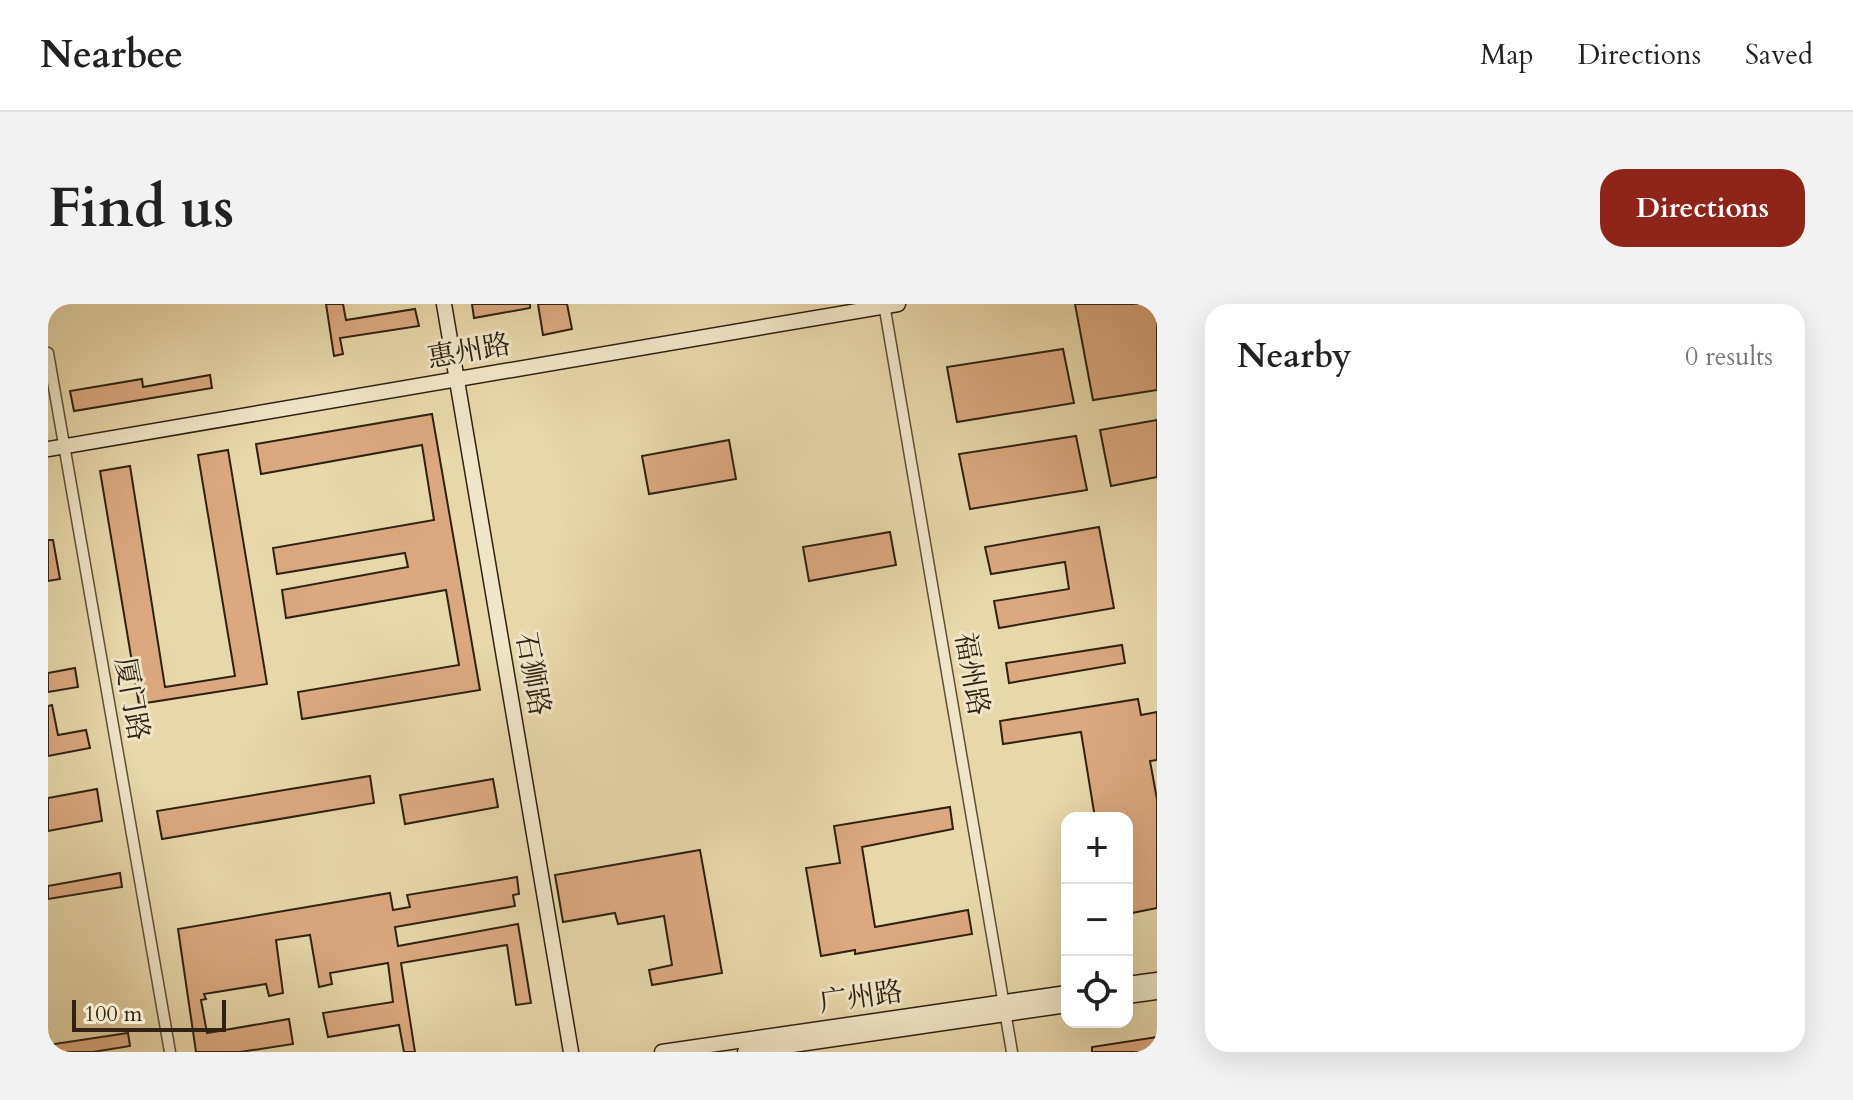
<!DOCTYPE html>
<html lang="en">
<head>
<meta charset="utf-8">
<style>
  :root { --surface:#fff; --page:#f2f2f2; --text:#222; --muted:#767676; --line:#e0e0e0; --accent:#8f2418 }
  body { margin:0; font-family:Cardo,"Noto Serif SC",serif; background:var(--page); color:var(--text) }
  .controls { position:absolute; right:24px; bottom:24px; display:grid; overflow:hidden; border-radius:16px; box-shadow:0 8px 32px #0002 }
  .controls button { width:72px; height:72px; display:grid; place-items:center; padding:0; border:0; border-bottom:2px solid var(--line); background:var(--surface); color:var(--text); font:40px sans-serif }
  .scale { position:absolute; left:24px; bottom:20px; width:154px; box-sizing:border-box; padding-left:8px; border:4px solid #2f2211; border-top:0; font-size:22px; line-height:28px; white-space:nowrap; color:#2f2211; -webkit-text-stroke:6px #efe5c7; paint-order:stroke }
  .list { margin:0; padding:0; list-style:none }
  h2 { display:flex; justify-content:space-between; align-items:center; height:104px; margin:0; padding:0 32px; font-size:34px }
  h2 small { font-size:26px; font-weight:400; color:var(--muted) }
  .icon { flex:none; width:44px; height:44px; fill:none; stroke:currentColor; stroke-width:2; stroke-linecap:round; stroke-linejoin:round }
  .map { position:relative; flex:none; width:1109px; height:748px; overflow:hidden; border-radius:24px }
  header { display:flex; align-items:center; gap:48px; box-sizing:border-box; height:112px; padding:0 40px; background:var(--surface); border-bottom:2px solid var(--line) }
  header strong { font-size:38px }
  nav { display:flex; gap:44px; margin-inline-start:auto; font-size:28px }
  .intro { display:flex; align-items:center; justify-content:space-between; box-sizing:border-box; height:192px; padding:0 48px }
  h1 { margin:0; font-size:56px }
  .button { padding:20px 36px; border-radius:24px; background:var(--accent); color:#fff; font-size:28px; font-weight:700 }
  main { display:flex; gap:48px; padding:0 48px }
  aside { flex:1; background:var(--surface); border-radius:24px; box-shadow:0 8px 32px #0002 }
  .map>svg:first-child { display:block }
</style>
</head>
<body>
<header>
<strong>Nearbee</strong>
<nav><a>Map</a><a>Directions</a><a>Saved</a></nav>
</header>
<div class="intro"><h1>Find us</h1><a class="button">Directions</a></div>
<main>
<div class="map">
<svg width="1109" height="748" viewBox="0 0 1109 748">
  <rect width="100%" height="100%" fill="#e7d7a9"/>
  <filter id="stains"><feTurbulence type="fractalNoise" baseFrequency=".0025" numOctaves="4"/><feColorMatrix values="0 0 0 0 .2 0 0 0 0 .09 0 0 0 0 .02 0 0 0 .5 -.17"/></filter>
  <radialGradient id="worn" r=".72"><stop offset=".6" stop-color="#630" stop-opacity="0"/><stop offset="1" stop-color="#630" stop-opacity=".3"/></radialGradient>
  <g fill="#dba87f" stroke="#2f2211" stroke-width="2">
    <polygon points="278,0 295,0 298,16 367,5 371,22 292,34 295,50 286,52"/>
    <polygon points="424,0 482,0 482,4 426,14"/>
    <polygon points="490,0 519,0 524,25 495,31"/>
    <polygon points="1027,0 1109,0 1109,86 1045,96"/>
    <polygon points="1015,45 1026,99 909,118 899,63"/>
    <polygon points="162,71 164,84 26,107 22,87 94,75 95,83"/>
    <polygon points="384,110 432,386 254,415 250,388 411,361 398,286 238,314 234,286 360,263 357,249 229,270 225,244 386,216 374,141 213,170 208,140"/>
    <polygon points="1109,116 1109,173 1063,182 1052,126"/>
    <polygon points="1028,132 1039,186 922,205 911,150"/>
    <polygon points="681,136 688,175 601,190 594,152"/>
    <polygon points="180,146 219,380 91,400 52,167 82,162 117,383 187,372 150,151"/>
    <polygon points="1051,223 1066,304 951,324 946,297 1021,285 1017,258 943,270 937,243"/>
    <polygon points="842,228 848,261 761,277 755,243"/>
    <polygon points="0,236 5,236 12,275 0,277"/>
    <polygon points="1074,341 1077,359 961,379 958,359"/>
    <polygon points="27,364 30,383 0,388 0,369"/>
    <polygon points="1090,395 1093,411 1109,408 1109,456 1102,457 1109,495 1109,604 1079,610 1079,514 1047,514 1033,428 955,440 952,417"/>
    <polygon points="4,401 10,431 38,426 42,444 0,452 0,402"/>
    <polygon points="322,472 326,499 114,535 109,507"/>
    <polygon points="445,475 450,503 357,520 352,491"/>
    <polygon points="49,485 54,517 0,527 0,494"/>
    <polygon points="902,503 905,525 814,543 827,623 920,606 924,630 807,650 807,646 773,652 758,564 792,559 786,522"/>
    <polygon points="652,546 674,669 604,681 601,666 624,661 616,612 570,620 567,609 515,618 507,571"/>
    <polygon points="72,569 74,583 0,595 0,582"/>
    <polygon points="469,573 471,590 465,591 467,602 347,623 350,642 470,620 483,699 468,701 459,641 353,659 367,748 356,748 351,721 280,733 275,709 345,698 340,659 282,669 284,680 271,683 262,631 228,636 235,689 221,692 218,680 156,690 158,695 153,696 159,729 241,715 245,740 192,748 148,748 130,625 342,589 345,606 362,603 359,591"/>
    <polygon points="80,729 82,742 45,748 0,748 0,741"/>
    <polygon points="1109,733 1109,748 1044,748 1044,743"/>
  </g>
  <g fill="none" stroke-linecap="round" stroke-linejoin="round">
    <g stroke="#5d4f37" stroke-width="13">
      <g id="street">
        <polyline points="836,0 964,748"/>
        <polyline points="0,49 122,748"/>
      </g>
    </g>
    <g stroke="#2f2211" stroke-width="17">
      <g id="secondary">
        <polyline points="396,0 523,748"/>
        <polyline points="0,145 850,0"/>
        <polyline points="1079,680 1109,676"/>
        <polyline points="1079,692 1109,688"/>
        <polyline points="614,748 1019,689"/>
        <polyline points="697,748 1019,701"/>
      </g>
    </g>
    <use href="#street" stroke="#efe5c7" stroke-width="10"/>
    <use href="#secondary" stroke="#efe5c7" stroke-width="14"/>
  </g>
  <g text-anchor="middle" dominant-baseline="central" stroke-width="6" stroke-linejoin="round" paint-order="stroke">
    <g font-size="28" fill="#2f2211" stroke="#efe5c7">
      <text transform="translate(421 47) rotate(-10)">惠州路</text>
      <text transform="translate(485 370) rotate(80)">石狮路</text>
      <text transform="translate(924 370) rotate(80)">福州路</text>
      <text transform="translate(84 395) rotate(80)">厦门路</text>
      <text transform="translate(813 693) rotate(-8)">广州路</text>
    </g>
  </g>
  <rect width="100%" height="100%" filter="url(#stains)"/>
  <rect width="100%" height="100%" fill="url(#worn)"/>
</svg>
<div class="controls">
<button>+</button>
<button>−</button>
<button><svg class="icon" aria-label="locate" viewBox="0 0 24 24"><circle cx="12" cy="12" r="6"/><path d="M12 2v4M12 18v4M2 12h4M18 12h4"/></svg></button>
</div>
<div class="scale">100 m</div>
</div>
<aside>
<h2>Nearby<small>0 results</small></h2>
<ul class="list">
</ul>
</aside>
</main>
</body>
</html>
